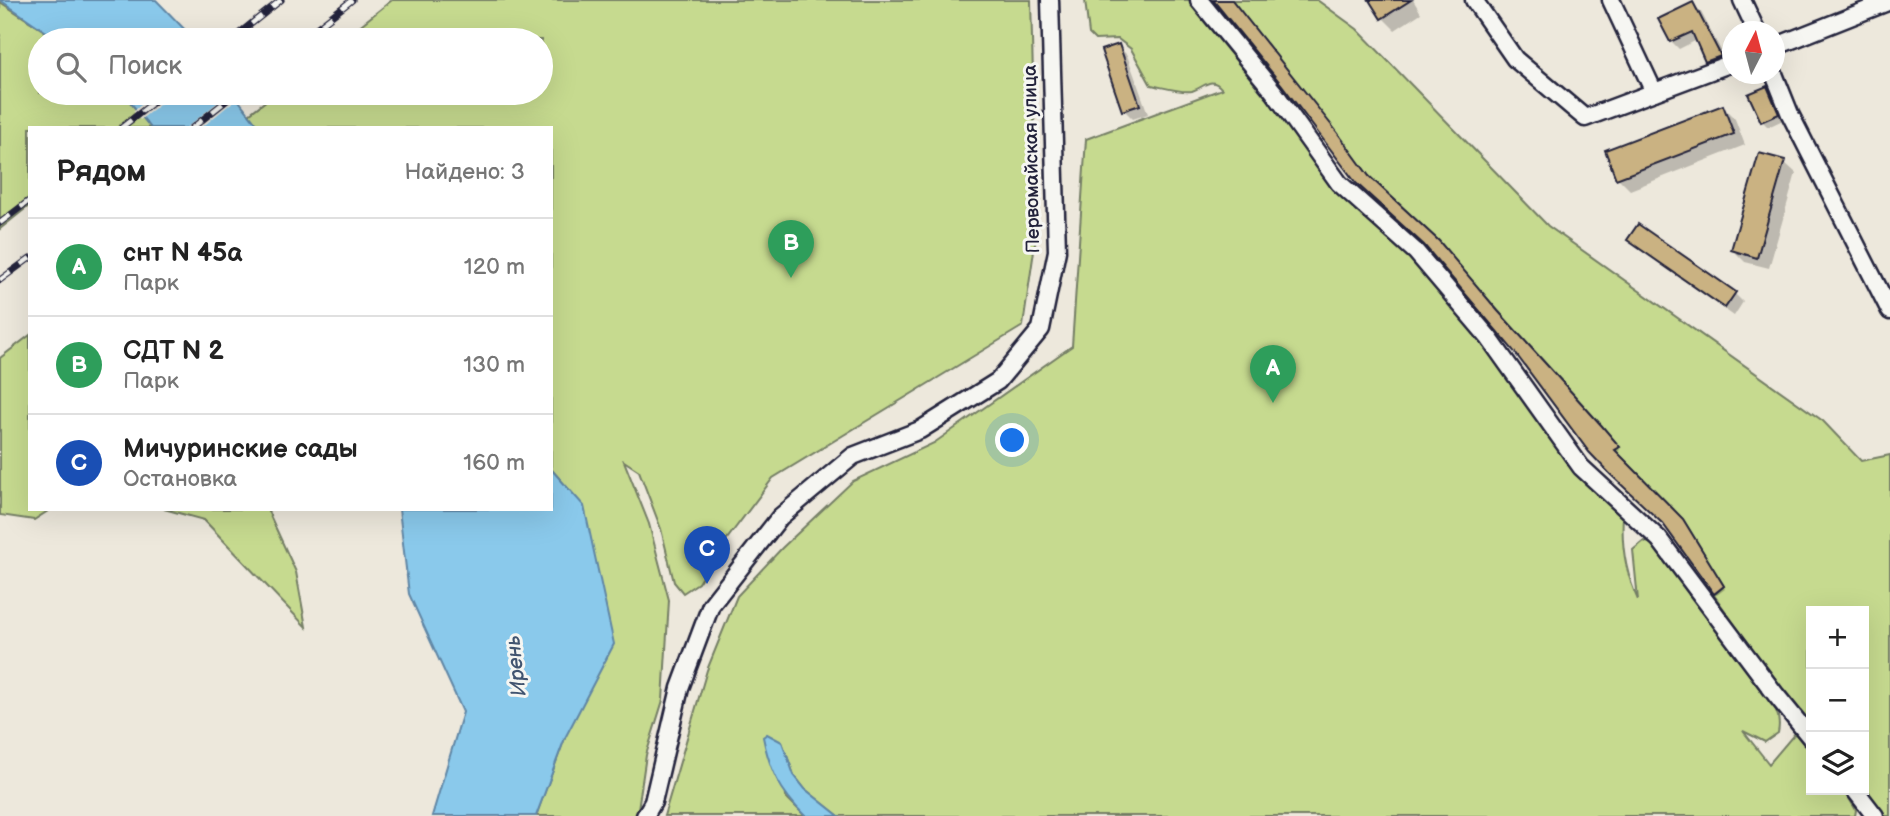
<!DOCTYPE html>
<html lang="ru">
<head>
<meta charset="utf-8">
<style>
  :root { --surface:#fff; --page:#f6f6f6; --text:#222; --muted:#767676; --line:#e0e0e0; --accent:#0f766e }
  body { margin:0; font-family:"Balsamiq Sans",sans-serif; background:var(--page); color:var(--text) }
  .controls { position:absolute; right:21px; bottom:21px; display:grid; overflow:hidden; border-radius:0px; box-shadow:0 7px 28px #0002 }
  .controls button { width:63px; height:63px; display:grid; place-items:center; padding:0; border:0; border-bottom:2px solid var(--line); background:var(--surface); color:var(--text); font:35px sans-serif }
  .compass { position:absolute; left:1722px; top:21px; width:63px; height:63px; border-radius:50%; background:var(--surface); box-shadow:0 7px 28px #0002; rotate:6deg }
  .you { position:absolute; left:1013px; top:441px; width:24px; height:24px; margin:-18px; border:5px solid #fff; border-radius:50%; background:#1a73e8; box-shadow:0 0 0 10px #1a73e833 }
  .badge { display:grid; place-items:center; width:46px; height:46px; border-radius:50%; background:var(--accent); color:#fff; font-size:23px; font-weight:700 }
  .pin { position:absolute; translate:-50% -58px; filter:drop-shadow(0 2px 4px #0008) }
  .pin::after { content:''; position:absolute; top:37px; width:24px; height:21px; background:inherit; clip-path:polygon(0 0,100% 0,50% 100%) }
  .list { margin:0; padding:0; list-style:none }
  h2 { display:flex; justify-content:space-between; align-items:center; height:91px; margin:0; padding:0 28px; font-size:30px }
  h2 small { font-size:23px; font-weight:400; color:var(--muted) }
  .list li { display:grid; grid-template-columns:46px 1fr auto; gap:21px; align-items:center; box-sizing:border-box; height:98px; padding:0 28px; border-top:2px solid var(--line) }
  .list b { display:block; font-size:26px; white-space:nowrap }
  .list p { margin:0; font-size:23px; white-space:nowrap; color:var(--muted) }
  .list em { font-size:23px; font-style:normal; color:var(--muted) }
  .icon { flex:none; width:38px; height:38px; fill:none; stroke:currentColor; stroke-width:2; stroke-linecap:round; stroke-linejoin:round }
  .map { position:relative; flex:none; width:1890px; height:816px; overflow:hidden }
  .search { position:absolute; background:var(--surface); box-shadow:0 7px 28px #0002; left:28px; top:28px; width:525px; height:77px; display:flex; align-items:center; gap:18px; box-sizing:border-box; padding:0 24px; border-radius:38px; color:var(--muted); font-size:26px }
  .panel { position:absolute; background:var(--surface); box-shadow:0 7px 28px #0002; left:28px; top:126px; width:525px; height:385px; border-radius:0px }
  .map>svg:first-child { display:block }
</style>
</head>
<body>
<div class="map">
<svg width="1890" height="816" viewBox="0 0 1890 816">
  <rect width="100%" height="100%" fill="#ede8dc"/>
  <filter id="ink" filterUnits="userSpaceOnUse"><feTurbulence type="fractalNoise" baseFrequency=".0143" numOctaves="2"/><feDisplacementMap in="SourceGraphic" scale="14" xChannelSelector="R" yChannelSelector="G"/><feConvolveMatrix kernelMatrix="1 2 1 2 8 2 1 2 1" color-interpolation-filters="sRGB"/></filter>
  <g filter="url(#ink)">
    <g fill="#c6da8f" stroke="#747e65" stroke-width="2">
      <polygon points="392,0 1031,0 1037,230 1023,326 773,478 721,547 698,583 683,593 674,582 661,529 639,471 624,461 649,524 669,600 663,700 646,755 637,816 536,816 565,738 584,507 551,469 551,128 260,128 249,114 276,93 541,93 541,40 342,40"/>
      <path d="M1085 0H1191L1279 108 1299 143 1339 187 1398 244 1484 340 1623 516C1621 546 1625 572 1638 600L1633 550 1644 541 1654 545 1760 689C1773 704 1782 713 1778 733L1765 742 1743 731 1769 764 1796 732 1811 751V790H1844L1856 810 1855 816H839L805 789 794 775 782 742 786 797 805 816H664L707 670 737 596 782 548 853 481 934 443 1072 346 1086 139 1222 89C1211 75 1205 87 1192 91 1181 93 1162 87 1151 85L1131 49 1118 39 1095 40 1089 34Z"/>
      <polygon points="1232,0 1317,0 1357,29 1548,226 1823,421 1861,461 1890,455 1890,816 1884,816 1863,790 1864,611 1811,611 1811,727 1785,696 1714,595 1724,586 1683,519 1615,450 1619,447 1602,426 1465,274 1439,241 1369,176"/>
      <polygon points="0,2 58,40 40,40 40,93 123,93 151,128 30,128 30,205 0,229"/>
      <polygon points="30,335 30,509 51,509 34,520 0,515 0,358"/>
      <polygon points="164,509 267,509 296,572 306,627 204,520"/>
    </g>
    <g fill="#8ac9eb" stroke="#6086a5" stroke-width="2">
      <polygon points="0,0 156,0 195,40 58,40"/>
      <polygon points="123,93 233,93 260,128 151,128"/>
      <polygon points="551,469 584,506 614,644 565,738 536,816 432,816 463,712 409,594 399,509 551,509"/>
      <path d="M767 734 782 742 794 775 805 789 839 816H805C780 791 770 771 763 737Z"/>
    </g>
    <g fill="#ede8dc">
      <polygon points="157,93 174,93 140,120 133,111"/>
      <polygon points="229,93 238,93 240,96 201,128 186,128"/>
    </g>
    <g fill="#0003">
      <polygon points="1215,0 1230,0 1370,180 1500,315 1604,430 1620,450 1616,453 1685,523 1725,589 1717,595 1715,593 1670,530 1426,245 1284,84"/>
      <polygon points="1371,0 1413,0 1421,13 1395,30 1383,18"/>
      <polygon points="1693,4 1701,12 1728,64 1714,69 1707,61 1697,40 1679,49 1671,41"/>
      <polygon points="1118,46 1127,55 1148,114 1133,119 1124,110 1103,51"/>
      <polygon points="1767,88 1772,93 1783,120 1768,127 1762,121"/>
      <polygon points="1723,107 1735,119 1745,145 1630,190 1618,178"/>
      <polygon points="1784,162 1796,173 1769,268 1745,262 1733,250"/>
      <polygon points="1629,239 1735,294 1743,302 1734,316 1638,248"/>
    </g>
    <g fill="#cab282" stroke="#22223b" stroke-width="2">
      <polygon points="1213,0 1232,0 1337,132 1369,176 1439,241 1498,311 1602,426 1620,447 1615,450 1683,519 1724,586 1714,594 1663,524 1610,474 1589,452 1513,350 1424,245 1356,183 1282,85"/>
      <polygon points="1369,0 1411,0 1381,19"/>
      <polygon points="1693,2 1721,56 1705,62 1692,32 1670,42 1658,19"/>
      <polygon points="1119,44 1140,105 1122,111 1101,50"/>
      <polygon points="1767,86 1779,114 1761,122 1748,94"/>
      <polygon points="1723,105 1734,134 1616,179 1605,150"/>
      <polygon points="1759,153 1785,160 1757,258 1731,250"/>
      <polygon points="1638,224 1736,292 1725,308 1627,240"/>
    </g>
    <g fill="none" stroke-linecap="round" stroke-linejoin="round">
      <g stroke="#22223b" stroke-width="21">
        <g id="minor">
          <polyline points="1199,0 1274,92 1339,183 1416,252 1489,338 1581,467 1659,539 1776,695 1811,738"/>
          <polyline points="1474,0 1515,59 1585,118 1732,63"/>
          <polyline points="1611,0 1654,92"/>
          <polyline points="1742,0 1757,32"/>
          <polyline points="1774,47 1890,1"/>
          <polyline points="1774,74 1790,114 1890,311"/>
          <polyline points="1855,790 1875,816"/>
          <polyline points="645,816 653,802 680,688 711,605 780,517 853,456 920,430 998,381 1041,329 1057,251 1050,0"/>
        </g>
      </g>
      <use href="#minor" stroke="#f6f6f2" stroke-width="16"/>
      <g stroke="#22223b" stroke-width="7">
        <g id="rail">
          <polyline points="231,40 281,0"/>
          <polyline points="301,40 352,0"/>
          <polyline points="121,128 165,93"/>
          <polyline points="192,128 236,93"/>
          <polyline points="0,223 30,200"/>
          <polyline points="0,280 30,258"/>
        </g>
      </g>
      <use href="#rail" stroke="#f6f6f2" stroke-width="4.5" stroke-dasharray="13" stroke-linecap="butt"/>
    </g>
  </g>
  <g text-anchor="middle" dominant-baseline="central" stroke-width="6" stroke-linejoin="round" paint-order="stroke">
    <g font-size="19" fill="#22223b" stroke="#f6f6f2">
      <text transform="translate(1032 159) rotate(-91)">Первомайская улица</text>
    </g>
    <g font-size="21" font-style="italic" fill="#415470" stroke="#f6f6f2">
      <text transform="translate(516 666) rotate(-96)">Ирень</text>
    </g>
  </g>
</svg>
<div class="controls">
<button>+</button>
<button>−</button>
<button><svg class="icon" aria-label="layers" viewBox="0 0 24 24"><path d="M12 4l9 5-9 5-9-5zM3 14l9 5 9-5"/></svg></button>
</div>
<svg class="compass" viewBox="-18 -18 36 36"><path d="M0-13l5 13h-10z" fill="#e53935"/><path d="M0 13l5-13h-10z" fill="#767676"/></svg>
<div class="you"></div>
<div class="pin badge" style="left:1273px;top:403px;background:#2e9e5b">A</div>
<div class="pin badge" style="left:791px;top:278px;background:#2e9e5b">B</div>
<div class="pin badge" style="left:707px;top:584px;background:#1a4fb4">C</div>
<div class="search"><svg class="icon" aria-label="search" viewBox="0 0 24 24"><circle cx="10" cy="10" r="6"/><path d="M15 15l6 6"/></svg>Поиск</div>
<section class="panel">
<h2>Рядом<small>Найдено: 3</small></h2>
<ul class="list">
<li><span class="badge" style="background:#2e9e5b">A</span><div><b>снт N 45а</b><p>Парк</p></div><em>120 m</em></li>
<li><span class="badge" style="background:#2e9e5b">B</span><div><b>СДТ N 2</b><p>Парк</p></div><em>130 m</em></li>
<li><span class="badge" style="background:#1a4fb4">C</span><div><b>Мичуринские сады</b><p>Остановка</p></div><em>160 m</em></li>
</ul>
</section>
</div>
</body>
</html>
